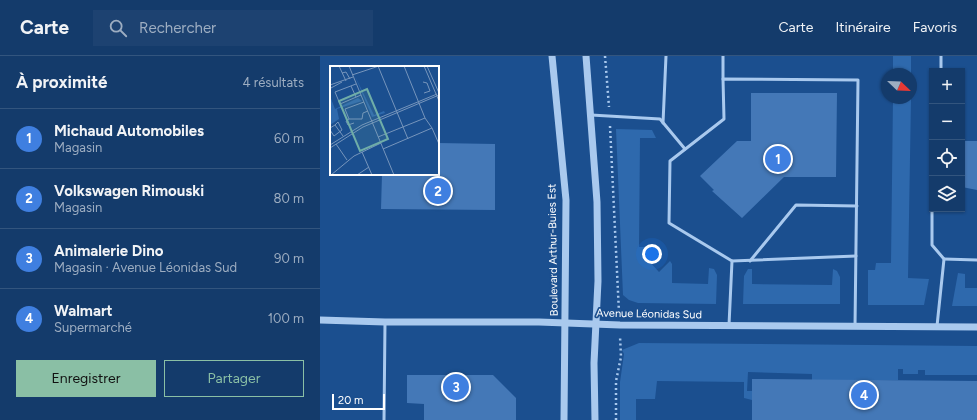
<!DOCTYPE html>
<html lang="fr">
<head>
<meta charset="utf-8">
<style>
  :root { --surface:#143b6b; --page:#1d4271; --text:#f1f3f6; --muted:#9dadc1; --line:#33557e; --accent:#8abfa5 }
  body { margin:0; font-family:Figtree,sans-serif; background:var(--page); color:var(--text) }
  .controls { position:absolute; right:12px; top:12px; display:grid; overflow:hidden; border-radius:0px; box-shadow:0 1px 3px #0004 }
  .controls button { width:36px; height:36px; display:grid; place-items:center; padding:0; border:0; border-bottom:1px solid var(--line); background:var(--surface); color:var(--text); font:20px sans-serif }
  .compass { position:absolute; left:561px; top:12px; width:36px; height:36px; border-radius:50%; background:var(--surface); box-shadow:0 1px 3px #0004; rotate:113deg }
  .scale { position:absolute; left:12px; bottom:10px; width:53px; box-sizing:border-box; padding-left:4px; border:2px solid #fff; border-top:0; font-size:11px; line-height:14px; white-space:nowrap; color:#fff; -webkit-text-stroke:3px #1b4f8f; paint-order:stroke }
  .you { position:absolute; left:332px; top:198px; width:14px; height:14px; margin:-10px; border:3px solid #fff; border-radius:50%; background:#1a73e8; box-shadow:0 0 0 6px #1a73e833 }
  .badge { display:grid; place-items:center; width:26px; height:26px; border-radius:50%; background:var(--accent); color:#fff; font-size:13px; font-weight:700 }
  .pin { position:absolute; translate:-50% -50%; border:2px solid #fff; box-shadow:0 1px 4px #0006 }
  .list { margin:0; padding:0; list-style:none }
  h2 { display:flex; justify-content:space-between; align-items:center; height:52px; margin:0; padding:0 16px; font-size:17px }
  h2 small { font-size:13px; font-weight:400; color:var(--muted) }
  .list li { display:grid; grid-template-columns:26px 1fr auto; gap:12px; align-items:center; box-sizing:border-box; height:60px; padding:0 16px; border-top:1px solid var(--line) }
  .list b { display:block; font-size:15px; white-space:nowrap }
  .list p { margin:0; font-size:13px; white-space:nowrap; color:var(--muted) }
  .list em { font-size:13px; font-style:normal; color:var(--muted) }
  .actions { display:flex; gap:8px; padding:12px 16px }
  .actions a { flex:1; padding:9px 0; border:1px solid var(--accent); border-radius:0px; text-align:center; font-size:14px; color:var(--accent) }
  .actions .main { background:var(--accent); color:#111 }
  .icon { flex:none; width:22px; height:22px; fill:none; stroke:currentColor; stroke-width:2; stroke-linecap:round; stroke-linejoin:round }
  .map { position:relative; flex:none; width:657px; height:364px; overflow:hidden }
  header { display:flex; align-items:center; gap:24px; box-sizing:border-box; height:56px; padding:0 20px; background:var(--surface); border-bottom:1px solid var(--line) }
  header strong { font-size:19px }
  nav { display:flex; gap:22px; margin-inline-start:auto; font-size:14px }
  .search { width:280px; height:36px; background:var(--page); display:flex; align-items:center; gap:10px; box-sizing:border-box; padding:0 14px; border-radius:0px; color:var(--muted); font-size:15px }
  main { display:flex }
  aside { flex:1; background:var(--surface) }
  .map>svg:first-child { display:block }
</style>
</head>
<body>
<header>
<strong>Carte</strong>
<div class="search"><svg class="icon" aria-label="search" viewBox="0 0 24 24"><circle cx="10" cy="10" r="6"/><path d="M15 15l6 6"/></svg>Rechercher</div>
<nav><a>Carte</a><a>Itinéraire</a><a>Favoris</a></nav>
</header>
<main>
<aside>
<h2>À proximité<small>4 résultats</small></h2>
<ul class="list">
<li><span class="badge" style="background:#3f7fe0">1</span><div><b>Michaud Automobiles</b><p>Magasin</p></div><em>60 m</em></li>
<li><span class="badge" style="background:#3f7fe0">2</span><div><b>Volkswagen Rimouski</b><p>Magasin</p></div><em>80 m</em></li>
<li><span class="badge" style="background:#3f7fe0">3</span><div><b>Animalerie Dino</b><p>Magasin · Avenue Léonidas Sud</p></div><em>90 m</em></li>
<li><span class="badge" style="background:#3f7fe0">4</span><div><b>Walmart</b><p>Supermarché</p></div><em>100 m</em></li>
</ul>
<div class="actions"><a class="main">Enregistrer</a><a>Partager</a></div>
</aside>
<div class="map">
<svg width="657" height="364" viewBox="0 0 657 364">
  <rect width="100%" height="100%" fill="#1b4f8f"/>
  <g fill="#2e69ad">
    <polygon points="573,0 591,0 591,20 591,18 573,18"/>
    <polygon points="573,42 591,42 588,222 609,223 604,249 548,249 548,214 555,214 556,207 571,207"/>
    <polygon points="296,73 332,74 336,82 320,82 319,191 335,191 339,193 328,204 339,216 350,205 352,208 352,227 388,228 389,212 394,213 397,219 396,248 318,247 309,244 303,239"/>
    <polygon points="428,213 432,213 432,228 512,229 513,213 517,215 520,221 520,248 423,248 424,220"/>
    <polygon points="638,217 645,218 645,232 657,232 657,250 632,250"/>
    <polygon points="319,287 657,290 657,319 605,319 605,314 598,314 598,318 583,318 583,313 578,313 578,324 492,324 492,318 428,316 427,335 432,335 432,344 424,342 424,326 337,325 335,343 316,343 316,364 300,364 300,326 304,298 302,294"/>
  </g>
  <g fill="#4478b7">
    <polygon points="431,37 517,37 516,121 464,121 422,162 392,135 394,134 380,120 417,85 431,85"/>
    <polygon points="642,85 657,85 657,134 642,131"/>
    <polygon points="118,87 175,88 175,154 61,153 62,118 118,118"/>
    <polygon points="87,319 173,319 196,342 196,364 104,364 104,348 87,347"/>
    <polygon points="432,323 657,325 657,364 432,364"/>
  </g>
  <g fill="none" stroke-linecap="round" stroke-linejoin="round">
    <g stroke="#a9c9ee" stroke-width="2.5" stroke-dasharray="2 3" stroke-linecap="butt">
      <polyline points="285,0 289,51"/>
      <polyline points="290,70 299,257"/>
      <polyline points="296,364 296,325 301,301 300,280"/>
    </g>
    <g stroke="#a9c9ee" stroke-width="3">
      <polyline points="403,0 403,23"/>
      <polyline points="621,15 621,0"/>
      <polyline points="271,59 340,63 365,93"/>
      <polyline points="343,67 346,0"/>
      <polyline points="612,153 612,189 624,203 617,270"/>
      <polyline points="624,203 657,204"/>
      <polyline points="412,205 536,200"/>
      <polyline points="430,205 476,149 537,150"/>
      <polyline points="409,269 412,205 349,167 350,105 404,63 403,23 538,24 535,271"/>
      <polyline points="64,364 65,266"/>
    </g>
    <g stroke="#a9c9ee" stroke-width="7">
      <polyline points="232,0 246,144 244,364"/>
      <polyline points="266,0 277,146 278,225 274,307 275,364"/>
      <polyline points="0,264 65,266 219,266 300,269 657,271"/>
    </g>
  </g>
  <g text-anchor="middle" dominant-baseline="central" stroke-width="3.5" stroke-linejoin="round" paint-order="stroke">
    <g font-size="11" fill="#fff" stroke="#1b4f8f">
      <text transform="translate(233 194) rotate(-91)">Boulevard Arthur-Buies Est</text>
      <text transform="translate(329 258) rotate(1)">Avenue Léonidas Sud</text>
    </g>
  </g>
  <g transform="translate(10 10)">
    <rect width="109" height="109" fill="#1b4f8f"/>
    <path d="M25 10 44 49 54 45 55 47 42 51ZM0 30 5 43 28 32 32 35 7 43 9 53 0 59Z" fill="#2e69ad"/>
    <path fill="none" stroke="#7695bc" stroke-width="1" d="M9 0 16 15M19 0 64 109M48 0 78 73M94 0 109 35M97 0 109 27M12 7 16 6 20 13M22 9 49 0M93 16 97 17 100 25 94 27M26 18 5 26 10 38 31 29M0 19 23 11M0 19 1 22 12 16M21 20 26 31M34 36 15 43 19 53H32L33 47 38 45M19 53 16 55 18 59 24 57M0 62 5 59 13 70M102 62 109 78M0 64 4 70 12 64 8 56 5 59M48 71 95 52M6 78 17 94M0 79 32 59 107 28M0 82 33 61 109 29M53 83 102 62 95 52 74 0M32 86 42 109M1 109 24 90 51 77M27 109 39 101"/>
    <path fill="#6fada8" fill-opacity="0.15" stroke="#6fada8" stroke-width="2" d="M37 23 58 73 30 85 9 35Z"/>
    <rect width="109" height="109" fill="none" stroke="#fff" stroke-width="2"/>
  </g>
</svg>
<div class="controls">
<button>+</button>
<button>−</button>
<button><svg class="icon" aria-label="locate" viewBox="0 0 24 24"><circle cx="12" cy="12" r="6"/><path d="M12 2v4M12 18v4M2 12h4M18 12h4"/></svg></button>
<button><svg class="icon" aria-label="layers" viewBox="0 0 24 24"><path d="M12 4l9 5-9 5-9-5zM3 14l9 5 9-5"/></svg></button>
</div>
<svg class="compass" viewBox="-18 -18 36 36"><path d="M0-13l5 13h-10z" fill="#e53935"/><path d="M0 13l5-13h-10z" fill="#9dadc1"/></svg>
<div class="scale">20 m</div>
<div class="you"></div>
<div class="pin badge" style="left:458px;top:103px;background:#3f7fe0">1</div>
<div class="pin badge" style="left:118px;top:135px;background:#3f7fe0">2</div>
<div class="pin badge" style="left:136px;top:331px;background:#3f7fe0">3</div>
<div class="pin badge" style="left:544px;top:339px;background:#3f7fe0">4</div>
</div>
</main>
</body>
</html>
